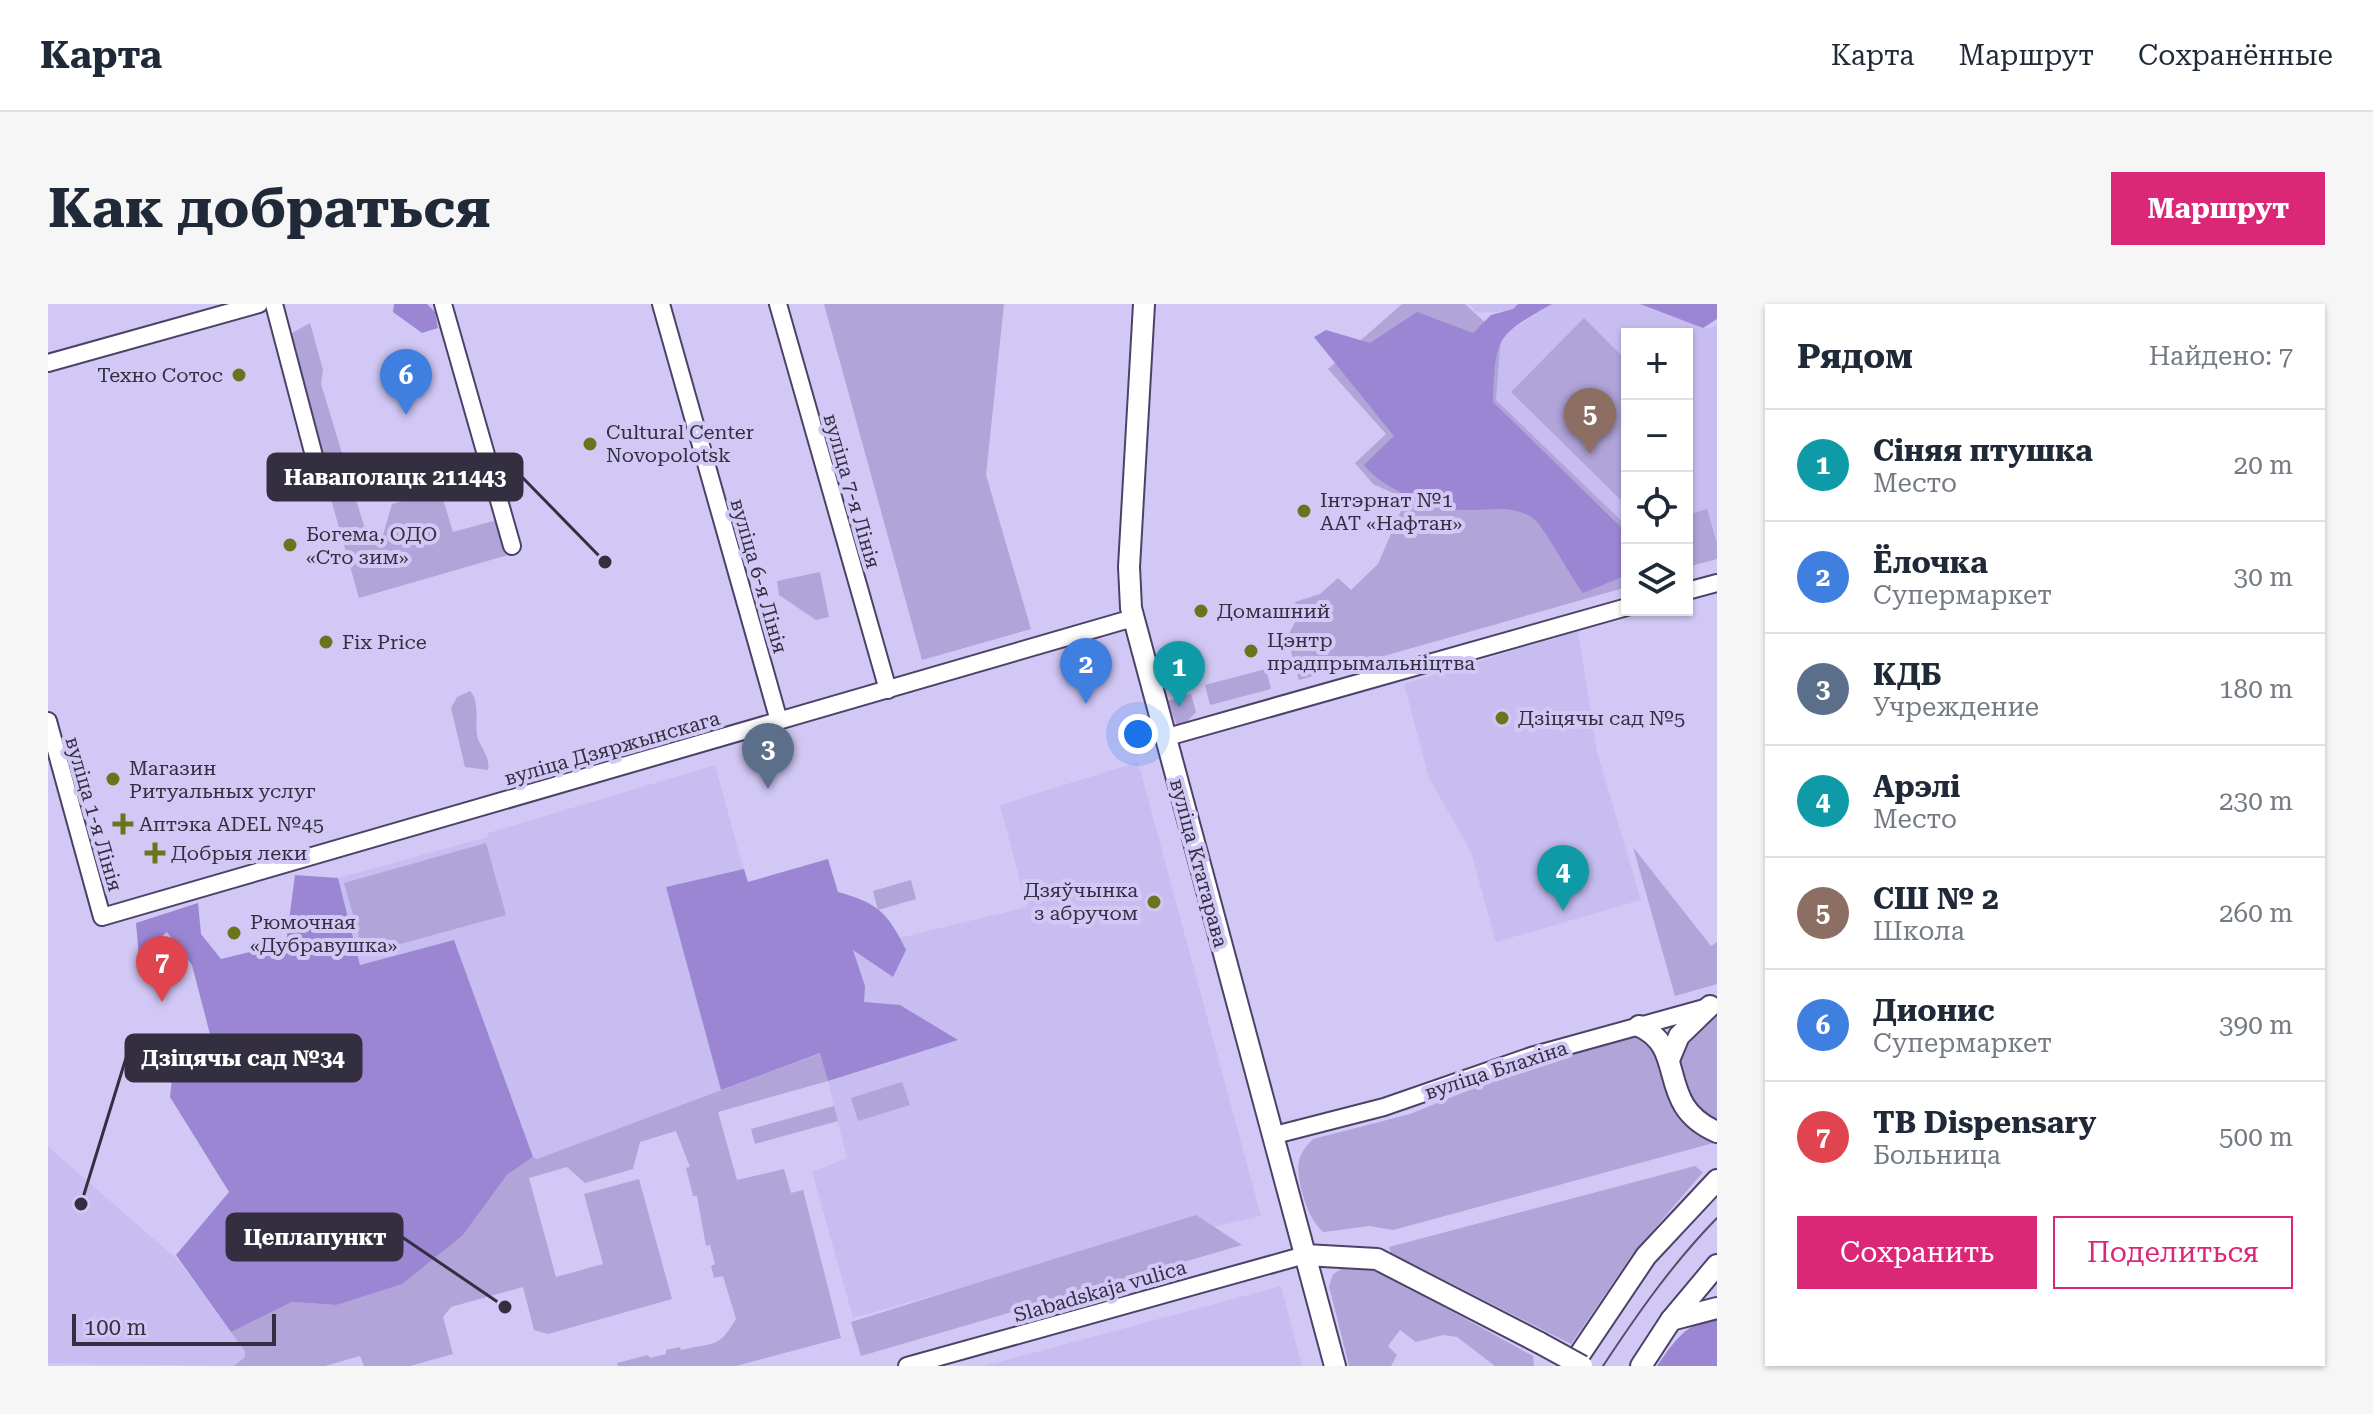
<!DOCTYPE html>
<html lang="ru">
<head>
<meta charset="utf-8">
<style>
  :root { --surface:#fff; --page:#f6f6f7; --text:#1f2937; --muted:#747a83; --line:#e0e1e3; --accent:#db2777 }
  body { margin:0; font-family:"Roboto Serif",serif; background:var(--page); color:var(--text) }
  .controls { position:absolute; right:24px; top:24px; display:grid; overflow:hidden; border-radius:0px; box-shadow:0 2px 6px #0004 }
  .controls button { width:72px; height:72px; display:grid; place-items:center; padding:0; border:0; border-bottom:2px solid var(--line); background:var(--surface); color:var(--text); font:40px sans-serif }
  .scale { position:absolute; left:24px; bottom:20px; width:204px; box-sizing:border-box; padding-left:8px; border:4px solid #332f41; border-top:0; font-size:22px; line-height:28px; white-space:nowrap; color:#332f41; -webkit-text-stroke:6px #d2c8f5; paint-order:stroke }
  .you { position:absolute; left:1090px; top:430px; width:28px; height:28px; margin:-20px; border:6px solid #fff; border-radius:50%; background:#1a73e8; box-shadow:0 0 0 12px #1a73e833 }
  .badge { display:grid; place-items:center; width:52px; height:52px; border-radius:50%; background:var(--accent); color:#fff; font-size:26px; font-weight:700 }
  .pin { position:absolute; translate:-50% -66px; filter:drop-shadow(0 2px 4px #0008) }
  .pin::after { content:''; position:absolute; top:42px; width:28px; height:24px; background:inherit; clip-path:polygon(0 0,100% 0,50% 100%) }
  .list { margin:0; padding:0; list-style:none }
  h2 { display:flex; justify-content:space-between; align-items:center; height:104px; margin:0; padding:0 32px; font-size:34px }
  h2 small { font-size:26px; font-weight:400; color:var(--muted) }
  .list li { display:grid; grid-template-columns:52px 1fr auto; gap:24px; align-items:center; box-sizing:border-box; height:112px; padding:0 32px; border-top:2px solid var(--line) }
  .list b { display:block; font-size:30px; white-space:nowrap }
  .list p { margin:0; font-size:26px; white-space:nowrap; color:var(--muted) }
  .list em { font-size:26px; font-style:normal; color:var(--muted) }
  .actions { display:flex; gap:16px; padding:24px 32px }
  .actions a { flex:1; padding:18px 0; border:2px solid var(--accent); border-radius:0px; text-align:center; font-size:28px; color:var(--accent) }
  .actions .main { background:var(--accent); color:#fff }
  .icon { flex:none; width:44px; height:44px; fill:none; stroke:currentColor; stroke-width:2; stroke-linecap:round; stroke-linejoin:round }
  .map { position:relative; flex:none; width:1669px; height:1062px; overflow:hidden; border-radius:0px }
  header { display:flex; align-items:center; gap:48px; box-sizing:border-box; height:112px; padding:0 40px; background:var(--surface); border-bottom:2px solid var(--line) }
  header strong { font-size:38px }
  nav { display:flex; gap:44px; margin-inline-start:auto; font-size:28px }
  .intro { display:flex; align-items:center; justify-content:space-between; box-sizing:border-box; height:192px; padding:0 48px }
  h1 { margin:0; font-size:56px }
  .button { padding:20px 36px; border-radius:0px; background:var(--accent); color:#fff; font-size:28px; font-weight:700 }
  main { display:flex; gap:48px; padding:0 48px }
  aside { flex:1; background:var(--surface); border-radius:0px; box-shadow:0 2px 6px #0004 }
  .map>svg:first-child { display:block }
</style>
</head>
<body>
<header>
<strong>Карта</strong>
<nav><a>Карта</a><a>Маршрут</a><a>Сохранённые</a></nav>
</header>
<div class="intro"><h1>Как добраться</h1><a class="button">Маршрут</a></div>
<main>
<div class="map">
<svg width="1669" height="1062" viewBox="0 0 1669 1062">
  <rect width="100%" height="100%" fill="#d2c8f5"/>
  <g fill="#c8bdf1">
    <polygon points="1421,0 1476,0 1468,6 1429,9"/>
    <polygon points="1504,0 1592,0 1660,25 1669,21 1669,239 1659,206 1639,211 1639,30 1579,30 1579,222 1448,96 1453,33"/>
    <polygon points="1530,327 1549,448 1593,596 1448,638 1423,548 1381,474 1356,380"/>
    <polygon points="1090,458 1213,912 976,966 805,1014 764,868 799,854 773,749 489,855 485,853 406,636 312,661 290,574 440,533 440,529 667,461 699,578 780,555 805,645 979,603 952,501"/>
    <polygon points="0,843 130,956 197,1047 197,1053 186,1062 0,1059"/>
    <polygon points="1233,982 1254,1062 936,1062"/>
  </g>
  <g fill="#b0a4d9">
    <polygon points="776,0 956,0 938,171 983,325 874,356"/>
    <polygon points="1354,0 1417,0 1453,33 1448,96 1579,222 1579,283 1251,376 1239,333 1251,311 1247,298 1272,290 1290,274 1303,286 1330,260 1358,195 1325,180 1307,159 1338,130 1280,65"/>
    <polygon points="1536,14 1579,57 1579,202 1463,88"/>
    <polygon points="262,19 275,66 273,80 320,235 335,231 344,200 392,186 405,228 449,216 460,251 311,294 237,33"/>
    <polygon points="1659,205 1669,239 1669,255 1639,263 1639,211"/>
    <polygon points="772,268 781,313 768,316 731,291 729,277"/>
    <polygon points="1218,365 1223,385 1162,401 1157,381"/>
    <path d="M422 387C432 397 427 417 429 431 431 443 443 452 440 466L417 463 403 404 409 393Z"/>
    <polygon points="1143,390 1148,408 1133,424 1129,422 1119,397"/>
    <polygon points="438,539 458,611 316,650 296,579"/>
    <polygon points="1585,543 1663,642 1669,638 1669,680 1627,692"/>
    <polygon points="863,576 868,595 830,606 825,587"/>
    <path d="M1669 706V822C1634 791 1630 794 1631 745Z"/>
    <path d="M1587 731 1608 745 1625 800 1635 816 1669 838 1345 926 1321 922 1276 928C1261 920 1247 874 1251 857 1253 848 1258 842 1265 835L1362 810 1485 760Z"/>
    <path d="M773 749 780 777 670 808 689 876 736 865 743 889 755 886 793 1034 688 1062H570L569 1059 600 1051 602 1054 618 1050V1046L632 1043 633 1046C667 1038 670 1045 688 1015L675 972 666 974 663 962 667 960 662 941 658 942 649 892H645L638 864 642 863 628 827 592 838 585 865 537 879 519 863 481 874 508 973 555 960 536 890 591 875 624 995 500 1030 486 1026 475 983 403 1003 395 1013 405 1050 362 1062H316L312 1052 277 1062H186L197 1053V1047L183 1028 244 998 288 1001 415 931 459 871 485 853 489 855Z"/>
    <polygon points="854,778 862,801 810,817 803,794"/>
    <polygon points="786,802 790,817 707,840 703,825"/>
    <polygon points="1647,862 1655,868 1584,951 1523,1040 1343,949 1341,943"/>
    <polygon points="1148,911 1194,941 813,1052 803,1018"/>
    <polygon points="1300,961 1327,965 1485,1052 1486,1062 1447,1062 1409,1033 1395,1031 1368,1038 1352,1026 1340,1042 1349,1051 1343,1062 1301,1062 1281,982 1285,970"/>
  </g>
  <g fill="#9a86d3">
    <polygon points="346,0 379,0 387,8 390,24 374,29 345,8"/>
    <path d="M1470 0H1504C1446 33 1448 33 1445 98L1579 229V271L1535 289C1524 275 1496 223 1487 216 1467 200 1444 206 1421 206 1387 207 1337 187 1316 161L1346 132 1266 33 1278 26 1322 39 1369 8 1425 29 1443 11 1465 5Z"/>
    <polygon points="1592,0 1669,0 1669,15 1655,24"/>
    <path d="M780 555 790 588C830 599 840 609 858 646L845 673 805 646 817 682 816 698 852 701 910 736 780 777 772 749 673 786 618 583 696 565 700 578Z"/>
    <polygon points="247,571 290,574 312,661 406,636 485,853 459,871 415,931 354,980 288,1001 244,998 183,1028 128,951 181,888 122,793 125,764 107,748 163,734 144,661 119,628 91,653 88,619 150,599 153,630 173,655 238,639"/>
    <path d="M1669 1012V1062H1609C1627 1036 1638 1020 1669 1012Z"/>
  </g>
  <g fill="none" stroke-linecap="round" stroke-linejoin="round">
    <g stroke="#4c4268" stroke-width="20">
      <g id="minor">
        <polyline points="226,0 275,186"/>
        <polyline points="395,0 464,242"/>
        <polyline points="613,0 731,417"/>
        <polyline points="730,0 840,386"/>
        <polyline points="0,59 211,0"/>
        <polyline points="1639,287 1669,279"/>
        <polyline points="0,417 54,613 1085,314"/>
        <polyline points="1116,434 1579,303"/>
        <polyline points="1227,831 1336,803 1483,752 1660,703"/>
        <polyline points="859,1062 1257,951"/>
      </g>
    </g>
    <g stroke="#4c4268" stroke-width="24">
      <g id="major">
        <polyline points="1096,0 1081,263 1083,304 1287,1062"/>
        <path d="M1591 722C1641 744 1606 801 1669 828"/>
        <polyline points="1621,756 1631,732 1662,702"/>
        <polyline points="1257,951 1329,955 1492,1039"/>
        <polyline points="1623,1016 1669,1004"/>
        <polyline points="1524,1062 1598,952 1669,876"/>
        <polyline points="1593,1062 1623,1016 1669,961"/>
      </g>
    </g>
    <use href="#minor" stroke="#fff" stroke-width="16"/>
    <use href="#major" stroke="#fff" stroke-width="20"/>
    <path stroke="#544f67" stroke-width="2" d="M1555 1062C1590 1009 1625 959 1669 914"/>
    <g stroke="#4c4268" stroke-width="24" stroke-linecap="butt">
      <polyline id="major-bridge" points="1492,1039 1534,1062"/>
    </g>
    <use href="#major-bridge" stroke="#fff" stroke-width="20"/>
  </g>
  <g fill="#6b741d" stroke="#d2c8f5" stroke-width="3">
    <circle cx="191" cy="71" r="8"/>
    <circle cx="542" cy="140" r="8"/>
    <circle cx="1256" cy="207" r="8"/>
    <circle cx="242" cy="241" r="8"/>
    <circle cx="1153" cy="307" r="8"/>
    <circle cx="278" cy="338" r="8"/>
    <circle cx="1203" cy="347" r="8"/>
    <circle cx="1454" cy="414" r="8"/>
    <circle cx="65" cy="475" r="8"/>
    <path d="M71 508h8v8h8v8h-8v8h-8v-8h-8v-8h8z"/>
    <path d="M103 537h8v8h8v8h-8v8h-8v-8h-8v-8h8z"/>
    <circle cx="1106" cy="598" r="8"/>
    <circle cx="186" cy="629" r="8"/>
  </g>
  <g text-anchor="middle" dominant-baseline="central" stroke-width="8" stroke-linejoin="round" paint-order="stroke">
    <g font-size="20" fill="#332f41" stroke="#d2c8f5" text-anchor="start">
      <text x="175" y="71" text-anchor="end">Техно Сотос</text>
      <text x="558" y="128">Cultural Center<tspan x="558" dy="23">Novopolotsk</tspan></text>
      <text x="1272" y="196">Інтэрнат №1<tspan x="1272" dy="23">ААТ «Нафтан»</tspan></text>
      <text x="258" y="230">Богема, ОДО<tspan x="258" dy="23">«Сто зим»</tspan></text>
      <text x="1169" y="307">Домашний</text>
      <text x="1219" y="336">Цэнтр<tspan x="1219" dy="23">прадпрымальніцтва</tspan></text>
      <text x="294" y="338">Fix Price</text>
      <text x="1470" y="414">Дзіцячы сад №5</text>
      <text x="81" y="464">Магазин<tspan x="81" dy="23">Ритуальных услуг</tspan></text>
      <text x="91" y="520">Аптэка ADEL №45</text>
      <text x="123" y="549">Добрыя леки</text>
      <text x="1090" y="586" text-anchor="end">Дзяўчынка<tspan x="1090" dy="23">з абручом</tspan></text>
      <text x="202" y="618">Рюмочная<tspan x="202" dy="23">«Дубравушка»</tspan></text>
    </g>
    <g font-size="20" fill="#332f41" stroke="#d2c8f5">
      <text transform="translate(804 187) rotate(74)">вуліца 7-я Лінія</text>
      <text transform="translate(711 272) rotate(74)">вуліца 6-я Лінія</text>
      <text transform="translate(564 444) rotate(-16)">вуліца Дзяржынскага</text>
      <text transform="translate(46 510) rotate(74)">вуліца 1-я Лінія</text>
      <text transform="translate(1151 559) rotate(75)">вуліца Ктатарава</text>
      <text transform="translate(1448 766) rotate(-18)">вуліца Блахіна</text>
      <text transform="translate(1052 987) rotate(-16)">Slabadskaja vulica</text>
    </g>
  </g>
  <path fill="none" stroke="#332f41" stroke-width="3" d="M557 258L474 173M33 900L78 754M457 1003L354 933"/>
  <g fill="#332f41" stroke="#d2c8f5" stroke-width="3">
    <circle cx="557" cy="258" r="8"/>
    <circle cx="33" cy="900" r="8"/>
    <circle cx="457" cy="1003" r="8"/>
  </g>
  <g fill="#332f41" stroke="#332f41" stroke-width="3">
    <rect x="220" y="150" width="254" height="46" rx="8"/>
    <rect x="78" y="731" width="235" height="46" rx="8"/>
    <rect x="179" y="910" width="175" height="46" rx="8"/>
  </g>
  <g font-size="22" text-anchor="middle" font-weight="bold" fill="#fff">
    <text x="347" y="181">Наваполацк 211443</text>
    <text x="195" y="762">Дзіцячы сад №34</text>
    <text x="267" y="941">Цеплапункт</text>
  </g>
</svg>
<div class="controls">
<button>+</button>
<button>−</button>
<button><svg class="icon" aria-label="locate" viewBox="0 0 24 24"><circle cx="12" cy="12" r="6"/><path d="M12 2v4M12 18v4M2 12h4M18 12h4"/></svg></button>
<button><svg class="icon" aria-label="layers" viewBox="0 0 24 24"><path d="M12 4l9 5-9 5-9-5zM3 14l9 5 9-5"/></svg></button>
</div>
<div class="scale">100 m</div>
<div class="you"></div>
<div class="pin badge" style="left:1131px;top:403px;background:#0f9aa8">1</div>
<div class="pin badge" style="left:1038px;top:400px;background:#3f7fe0">2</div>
<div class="pin badge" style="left:720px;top:485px;background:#5c6f8a">3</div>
<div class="pin badge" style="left:1515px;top:607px;background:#0f9aa8">4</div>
<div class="pin badge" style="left:1542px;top:150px;background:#8d6e63">5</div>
<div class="pin badge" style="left:358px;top:111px;background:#3f7fe0">6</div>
<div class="pin badge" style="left:114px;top:698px;background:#e0444e">7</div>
</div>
<aside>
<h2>Рядом<small>Найдено: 7</small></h2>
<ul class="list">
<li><span class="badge" style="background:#0f9aa8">1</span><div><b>Сіняя птушка</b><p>Место</p></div><em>20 m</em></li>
<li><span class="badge" style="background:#3f7fe0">2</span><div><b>Ёлочка</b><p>Супермаркет</p></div><em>30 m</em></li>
<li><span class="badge" style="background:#5c6f8a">3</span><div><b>КДБ</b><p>Учреждение</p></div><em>180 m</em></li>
<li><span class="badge" style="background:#0f9aa8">4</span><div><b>Арэлі</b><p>Место</p></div><em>230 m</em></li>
<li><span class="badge" style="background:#8d6e63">5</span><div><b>СШ № 2</b><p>Школа</p></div><em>260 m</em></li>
<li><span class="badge" style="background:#3f7fe0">6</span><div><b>Дионис</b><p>Супермаркет</p></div><em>390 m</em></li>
<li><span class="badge" style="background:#e0444e">7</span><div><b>TB Dispensary</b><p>Больница</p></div><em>500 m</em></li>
</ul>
<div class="actions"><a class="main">Сохранить</a><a>Поделиться</a></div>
</aside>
</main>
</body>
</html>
